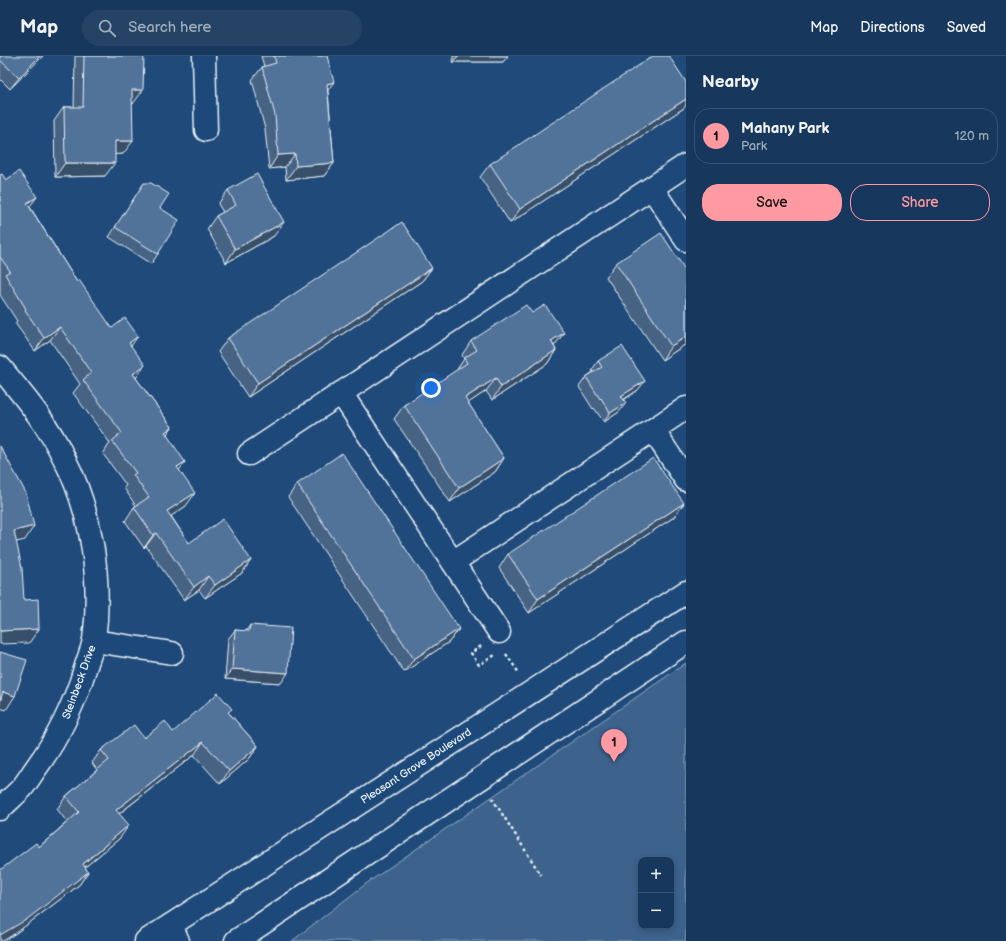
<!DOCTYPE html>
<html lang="en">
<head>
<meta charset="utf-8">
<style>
  :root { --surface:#17385c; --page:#244365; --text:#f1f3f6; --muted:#9eacbb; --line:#365272; --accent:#ff9aa2 }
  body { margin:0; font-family:"Balsamiq Sans",sans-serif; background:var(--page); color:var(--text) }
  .controls { position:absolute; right:12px; bottom:12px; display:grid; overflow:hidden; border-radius:8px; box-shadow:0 2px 6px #0003 }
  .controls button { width:36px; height:36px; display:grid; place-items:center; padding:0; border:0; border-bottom:1px solid var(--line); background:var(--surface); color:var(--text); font:20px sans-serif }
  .you { position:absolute; left:431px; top:332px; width:14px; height:14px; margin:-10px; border:3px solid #fff; border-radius:50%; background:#1a73e8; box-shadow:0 0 0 6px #1a73e833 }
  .badge { display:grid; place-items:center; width:26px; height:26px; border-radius:50%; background:var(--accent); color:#111; font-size:13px; font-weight:700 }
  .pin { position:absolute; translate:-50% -33px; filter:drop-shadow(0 1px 2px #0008) }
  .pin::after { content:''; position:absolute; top:21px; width:14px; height:12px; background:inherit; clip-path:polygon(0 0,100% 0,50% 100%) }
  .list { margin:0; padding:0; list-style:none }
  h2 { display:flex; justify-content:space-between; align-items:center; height:52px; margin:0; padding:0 16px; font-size:17px }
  h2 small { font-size:13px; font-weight:400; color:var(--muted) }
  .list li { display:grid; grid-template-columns:26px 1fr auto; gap:12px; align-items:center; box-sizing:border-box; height:56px; margin:0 8px 8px; padding:0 8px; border:1px solid var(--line); border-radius:16px }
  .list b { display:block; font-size:15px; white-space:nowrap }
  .list p { margin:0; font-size:13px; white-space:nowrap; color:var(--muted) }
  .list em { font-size:13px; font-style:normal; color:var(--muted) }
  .actions { display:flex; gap:8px; padding:12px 16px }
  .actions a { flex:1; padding:9px 0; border:1px solid var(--accent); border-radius:16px; text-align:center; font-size:14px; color:var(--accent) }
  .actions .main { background:var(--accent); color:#111 }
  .icon { flex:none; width:22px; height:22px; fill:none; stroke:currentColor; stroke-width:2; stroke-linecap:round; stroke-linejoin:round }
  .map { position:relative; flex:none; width:686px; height:885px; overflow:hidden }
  header { display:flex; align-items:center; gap:24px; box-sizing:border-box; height:56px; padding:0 20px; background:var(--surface); border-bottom:1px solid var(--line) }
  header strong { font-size:19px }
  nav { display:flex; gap:22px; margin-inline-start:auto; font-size:14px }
  .search { width:280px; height:36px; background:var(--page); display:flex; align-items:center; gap:10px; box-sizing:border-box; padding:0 14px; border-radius:22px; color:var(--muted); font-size:15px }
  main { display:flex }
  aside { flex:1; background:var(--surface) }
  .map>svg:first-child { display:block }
</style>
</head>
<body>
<header>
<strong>Map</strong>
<div class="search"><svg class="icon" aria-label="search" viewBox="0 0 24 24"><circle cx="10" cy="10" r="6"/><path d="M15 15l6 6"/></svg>Search here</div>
<nav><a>Map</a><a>Directions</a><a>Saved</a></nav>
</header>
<main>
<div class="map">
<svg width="686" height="885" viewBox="0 0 686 885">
  <rect width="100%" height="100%" fill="#1f4a7a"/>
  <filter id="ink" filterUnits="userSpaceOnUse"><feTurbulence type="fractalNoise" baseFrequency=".025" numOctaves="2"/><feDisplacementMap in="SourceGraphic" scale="8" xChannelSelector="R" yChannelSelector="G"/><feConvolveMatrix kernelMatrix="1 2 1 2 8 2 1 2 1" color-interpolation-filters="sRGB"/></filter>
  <g filter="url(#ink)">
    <path fill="#3c628c" stroke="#92aac2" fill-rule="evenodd" d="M686 607V885H292L367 827ZM641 804H671V870H641Z"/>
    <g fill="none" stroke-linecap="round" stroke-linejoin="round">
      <g stroke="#e8f1f8" stroke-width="25">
        <g id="minor">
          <polyline points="204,0 206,74"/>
          <polyline points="652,132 686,184"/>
          <path d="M0 311C23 339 48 368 64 402 92 456 102 524 94 584 92 594 88 603 85 613 74 649 58 682 36 712 31 719 27 726 22 732 15 739 7 746 0 753"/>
          <polyline points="341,337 499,576"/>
          <polyline points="653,374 686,424"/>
          <polyline points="249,398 686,109"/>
          <polyline points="453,506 686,352"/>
          <polyline points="94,585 172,597"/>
          <polyline points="171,869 178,885"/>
        </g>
      </g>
      <g stroke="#e8f1f8" stroke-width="25">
        <g id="major">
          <polyline points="146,885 686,536"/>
          <polyline points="236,885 686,586"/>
        </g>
      </g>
      <g stroke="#e8f1f8" stroke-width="2.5" stroke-dasharray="3 3" stroke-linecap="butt">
        <polyline points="481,590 471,597 479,609 495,599"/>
        <polyline points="506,598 519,617"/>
        <polyline points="492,742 541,819"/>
      </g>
      <use href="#minor" stroke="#1f4a7a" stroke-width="22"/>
      <use href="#major" stroke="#1f4a7a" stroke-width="22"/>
    </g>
    <g fill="#466384" stroke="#e8f1f8">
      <polygon points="0,0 41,2 10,33 0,23"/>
      <polygon points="75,0 126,0 133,48 132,48 123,98 115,98 105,120 55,121 54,65 64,51 74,51"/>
      <polygon points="261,0 327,0 328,35 334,107 324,120 286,124 285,111 269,113 265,73 252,24 262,11 264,10"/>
      <polygon points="453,0 508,0 503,6 453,6"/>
      <polygon points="684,52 510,167 480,121 490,108"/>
      <polygon points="0,119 6,124 30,151 77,226 112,272 131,290 136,322 172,371 167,378 179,414 186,450 171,460 189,487 251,504 242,517 205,542 199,534 184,544 146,490 144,492 125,465 134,451 136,450 124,432 126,429 103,398 110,387 73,337 80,328 50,284 35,295 15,267 17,265 0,239"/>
      <polygon points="144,127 160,152 158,198 151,208 109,181"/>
      <polygon points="228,134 274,180 226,207 207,173 216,160 223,156 218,148"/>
      <polygon points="616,207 686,215 686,288 662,304 606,221"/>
      <polygon points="432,212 422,225 248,341 218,296 228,282"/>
      <polygon points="532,257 564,277 554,290 556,294 547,308 492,344 486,335 468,347 504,402 495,416 450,446 394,363 404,349 456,315 464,303 462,299 471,285"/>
      <polygon points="598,305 638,334 624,344 619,356 604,366 594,352 593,353 579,331 586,321 593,316 592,314"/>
      <polygon points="297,428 459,573 449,586 404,616 288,441"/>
      <polygon points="684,447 674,461 529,557 499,512 508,498"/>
      <polygon points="250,569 281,627 225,623 228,583 235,574 246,575"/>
      <polygon points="229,657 258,690 249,703 220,728 194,699 119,758 120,782 85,811 88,816 79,829 16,877 3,885 0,885 39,791 67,766 57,753 66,740 97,714 92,707 101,694 144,682 173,676"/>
    </g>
    <g fill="#39506b" stroke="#e8f1f8">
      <polygon points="40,0 43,0 10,33 19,22"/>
      <polygon points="458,0 508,0 503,6 453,6"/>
      <polygon points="334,26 324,39 327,28"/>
      <polygon points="132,34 143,34 133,48 122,48"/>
      <polygon points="686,43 686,49 684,52 510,167 520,153"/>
      <polygon points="115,85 133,85 123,98 105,99"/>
      <polygon points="295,98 285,111 269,113 278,99"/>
      <polygon points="65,107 115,107 105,120 55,121"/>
      <polygon points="334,107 324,120 286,124 296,110"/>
      <polygon points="37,141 27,154 27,147"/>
      <polygon points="284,166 274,180 226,207 235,193"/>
      <polygon points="432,212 422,225 248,341 258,327"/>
      <polygon points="60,271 50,284 35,295 44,282"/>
      <polygon points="564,277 554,290 551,285"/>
      <polygon points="138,280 129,293 129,287"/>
      <polygon points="686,281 686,288 662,304 671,290"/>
      <polygon points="556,294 547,308 492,344 501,331"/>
      <polygon points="145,309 136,322 133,318"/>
      <polygon points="496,322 486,335 455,356 465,342"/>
      <polygon points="645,325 638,334 615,349 621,340"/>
      <polygon points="626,347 619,356 604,366 610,357"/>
      <polygon points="172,371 163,384 165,376"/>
      <polygon points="504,402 495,416 450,446 459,432"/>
      <polygon points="185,406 176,419 177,411"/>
      <polygon points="195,437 186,450 158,469 167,455"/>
      <polygon points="684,447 674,461 529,557 538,543"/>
      <polygon points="34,470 25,484 4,489 14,475"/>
      <polygon points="156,477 146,490 144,492 153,479"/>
      <polygon points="251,504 242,517 205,542 215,529"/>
      <polygon points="208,520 199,534 184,544 194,531"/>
      <polygon points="39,573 29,587 0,588 0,575"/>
      <polygon points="459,573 449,586 404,616 414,603"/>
      <polygon points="232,613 288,617 281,627 225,623"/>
      <polygon points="3,636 15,640 6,654 0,652 0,641"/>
      <polygon points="203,686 194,699 107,767 116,754"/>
      <polygon points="258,690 249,703 220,728 229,715"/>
      <polygon points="129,769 120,782 73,821 83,808"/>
      <polygon points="88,816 79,829 16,877 3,885 0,885 0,879"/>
    </g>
    <g fill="#517399" stroke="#e8f1f8">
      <polygon points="0,0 40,0 19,22 0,4"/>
      <polygon points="84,0 144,0 143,34 132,34 133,85 115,85 115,107 65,107 64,51 83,51"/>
      <polygon points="274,0 327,0 334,26 327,28 334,107 296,110 295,98 278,99 275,59 262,11 276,7"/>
      <polygon points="653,0 669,0 686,26 686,43 520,153 490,108"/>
      <polygon points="19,115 37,141 27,147 77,226 79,224 112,272 125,262 138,280 129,287 145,309 133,318 172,371 165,376 185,406 177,411 195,437 167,455 189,487 223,463 251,504 215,529 208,520 194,531 156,477 153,479 134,451 149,441 133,419 136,417 112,385 122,377 83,324 91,317 60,271 44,282 25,254 26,253 5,218 10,215 0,201 0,119 2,118 6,124"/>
      <polygon points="257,118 284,166 235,193 216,160 236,149 228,134"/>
      <polygon points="144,127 151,127 169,138 160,152 179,164 158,198 115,171"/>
      <polygon points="402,166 432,212 258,327 228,282"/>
      <polygon points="661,177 686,215 686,281 671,290 616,207"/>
      <polygon points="526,249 532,257 545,249 564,277 551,285 556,294 501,331 496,322 465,342 504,402 459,432 404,349 467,307 464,302 477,294 471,285"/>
      <polygon points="622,290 645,325 621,340 626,347 610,357 601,342 600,343 586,321 602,311 598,305"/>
      <polygon points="0,390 26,437 34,470 14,475 22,512 24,544 38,543 39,573 0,575"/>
      <polygon points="342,397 459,573 414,603 297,428"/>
      <polygon points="653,402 684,447 538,543 508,498"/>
      <polygon points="250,569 291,572 288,617 232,613 235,574 249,575"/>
      <polygon points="0,596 27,604 15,640 3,636 0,646"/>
      <polygon points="218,637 232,653 228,656 258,690 229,715 203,686 116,754 129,769 83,808 88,816 26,864 0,879 0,814 36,787 39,791 79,756 66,740 109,704 101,694 134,669 144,682 165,665 173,676"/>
    </g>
  </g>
  <g text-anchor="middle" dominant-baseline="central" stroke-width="3" stroke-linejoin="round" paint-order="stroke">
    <g font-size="11" fill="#e8f1f8" stroke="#1f4a7a">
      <text transform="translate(79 626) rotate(-70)">Steinbeck Drive</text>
      <text transform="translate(416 710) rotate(-33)">Pleasant Grove Boulevard</text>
    </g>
  </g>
</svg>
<div class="controls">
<button>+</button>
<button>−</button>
</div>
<div class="you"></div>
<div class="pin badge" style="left:614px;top:706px">1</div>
</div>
<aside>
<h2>Nearby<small></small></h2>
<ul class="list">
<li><span class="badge">1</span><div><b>Mahany Park</b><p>Park</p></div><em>120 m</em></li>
</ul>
<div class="actions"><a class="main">Save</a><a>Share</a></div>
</aside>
</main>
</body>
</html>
